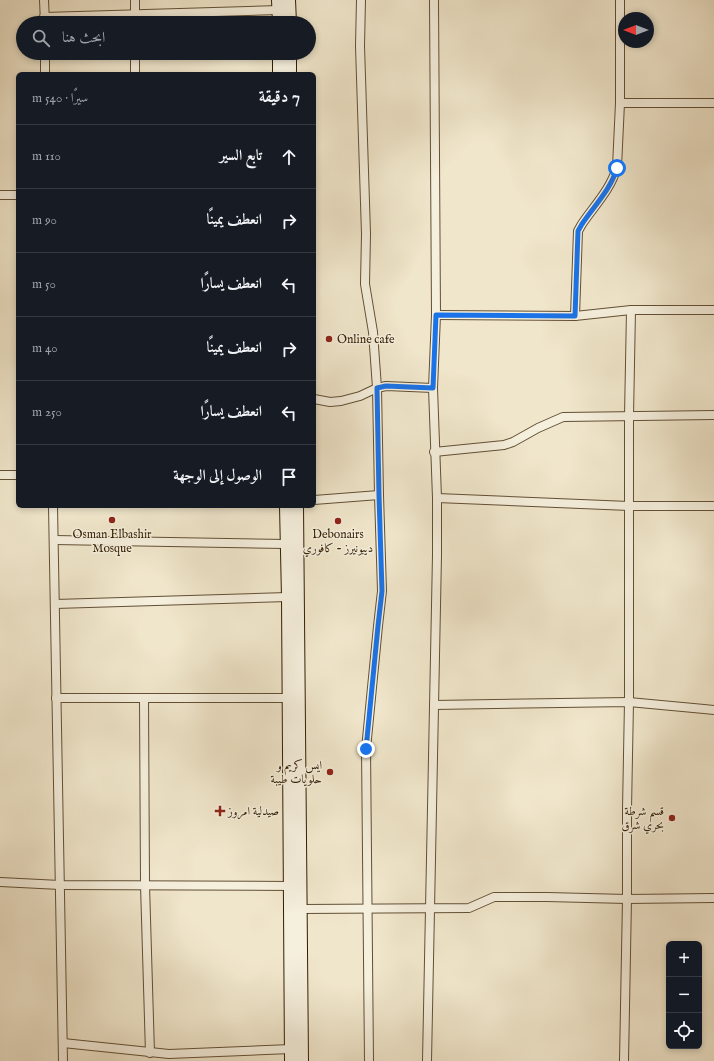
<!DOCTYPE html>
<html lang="ar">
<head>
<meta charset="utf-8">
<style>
  :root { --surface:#171b24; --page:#20242c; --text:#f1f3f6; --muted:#9ea1a6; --line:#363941 }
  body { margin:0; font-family:"IM FELL English",Amiri,serif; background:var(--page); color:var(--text); direction:rtl }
  .controls { position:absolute; right:12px; bottom:12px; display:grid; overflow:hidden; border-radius:6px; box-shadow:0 2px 6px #0003 }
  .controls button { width:36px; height:36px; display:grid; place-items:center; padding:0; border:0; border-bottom:1px solid var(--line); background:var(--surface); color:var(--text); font:20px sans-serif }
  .compass { position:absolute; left:618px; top:12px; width:36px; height:36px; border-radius:50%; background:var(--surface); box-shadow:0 2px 6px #0003; rotate:270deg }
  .stop { position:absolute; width:12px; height:12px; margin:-9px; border:3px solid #1a73e8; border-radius:50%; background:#fff }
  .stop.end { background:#1a73e8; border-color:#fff; box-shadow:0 1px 4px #0008 }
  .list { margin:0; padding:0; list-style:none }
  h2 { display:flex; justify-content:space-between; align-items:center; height:52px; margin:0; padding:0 16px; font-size:17px }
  h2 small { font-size:13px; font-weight:400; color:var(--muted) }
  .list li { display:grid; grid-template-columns:26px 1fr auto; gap:12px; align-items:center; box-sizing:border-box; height:64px; padding:0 16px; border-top:1px solid var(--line) }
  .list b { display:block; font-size:15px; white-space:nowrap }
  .list em { font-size:13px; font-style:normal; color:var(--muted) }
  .icon { flex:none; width:22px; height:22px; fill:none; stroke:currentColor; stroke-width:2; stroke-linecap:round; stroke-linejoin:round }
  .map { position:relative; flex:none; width:714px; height:1061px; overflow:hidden; direction:ltr }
  .search { position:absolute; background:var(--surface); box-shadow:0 2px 6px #0003; left:16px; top:16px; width:300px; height:44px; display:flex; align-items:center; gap:10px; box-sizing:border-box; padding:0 14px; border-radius:22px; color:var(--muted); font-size:15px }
  .panel { position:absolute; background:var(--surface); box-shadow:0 2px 6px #0003; left:16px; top:72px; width:300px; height:436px; border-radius:6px; direction:rtl }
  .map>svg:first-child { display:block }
</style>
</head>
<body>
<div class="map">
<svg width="714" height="1061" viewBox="0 0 714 1061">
  <rect width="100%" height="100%" fill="#f0e6cb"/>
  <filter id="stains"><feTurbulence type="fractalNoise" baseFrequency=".005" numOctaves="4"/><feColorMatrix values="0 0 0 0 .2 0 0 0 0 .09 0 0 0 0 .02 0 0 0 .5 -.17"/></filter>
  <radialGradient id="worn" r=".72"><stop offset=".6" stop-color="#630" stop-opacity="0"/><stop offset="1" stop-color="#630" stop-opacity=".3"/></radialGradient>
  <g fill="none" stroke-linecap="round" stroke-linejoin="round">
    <g stroke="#624f34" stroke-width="10">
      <g id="street">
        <polyline points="44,0 45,23"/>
        <polyline points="135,0 135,23"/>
        <polyline points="361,0 360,46 366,234 365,284 373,332 377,388 379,495 382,591 378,626 366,749 369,1061"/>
        <polyline points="44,17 279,10"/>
        <polyline points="45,53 45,74"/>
        <polyline points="135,53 135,74"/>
        <polyline points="620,103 714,103"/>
        <polyline points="0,195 18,195"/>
        <polyline points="436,315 575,316 631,310 714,310"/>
        <path d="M575 316 578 231 582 224C594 206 611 189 617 167L620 103V0"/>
        <polyline points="314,399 330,402 341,401 360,396 377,388 386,386 433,388"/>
        <polyline points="434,452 504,445 513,442 538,428 563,417 714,415"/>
        <polyline points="0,475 18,475"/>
        <polyline points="437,498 629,506 714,506"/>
        <polyline points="314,500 379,495"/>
        <polyline points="53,506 63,1061"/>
        <polyline points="54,540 286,544 289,548"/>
        <polyline points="55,604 288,597"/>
        <polyline points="56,698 288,698"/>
        <polyline points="144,698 145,885 150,1053"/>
        <polyline points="434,705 629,702 704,709 714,710"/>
        <polyline points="0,882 60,885 293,886"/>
        <polyline points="301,909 469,908 494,897 547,897 627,899 714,898"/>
        <polyline points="63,1043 169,1054 291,1049"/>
        <polyline points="427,1061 437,555 437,498 433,388 436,315 434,0"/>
        <polyline points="624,1061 627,899 627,809 629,702 629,416 631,310"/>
      </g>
    </g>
    <g stroke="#331d02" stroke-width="14">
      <g id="secondary">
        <polyline points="278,0 279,23"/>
        <polyline points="289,0 290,23"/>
        <polyline points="279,53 279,74"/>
        <polyline points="290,53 290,74"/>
        <polyline points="286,506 288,597 291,1061"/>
        <polyline points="297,506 302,1061"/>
      </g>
    </g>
    <use href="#street" stroke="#f5efdd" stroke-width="8"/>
    <use href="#secondary" stroke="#f5efdd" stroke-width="12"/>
  </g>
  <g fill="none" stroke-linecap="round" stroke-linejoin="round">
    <path stroke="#1a73e8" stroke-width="5" d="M366 749 378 626 382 591 379 495 377 388 386 386 433 388 436 315 575 316 578 231 582 224C594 206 611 189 617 168"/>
  </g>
  <g fill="#8f2418" stroke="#f5efdd" stroke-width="1.5">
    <circle cx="329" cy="339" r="4"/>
    <circle cx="112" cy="520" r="4"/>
    <circle cx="338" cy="521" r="4"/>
    <circle cx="330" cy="772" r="4"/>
    <path d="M218 805h4v4h4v4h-4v4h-4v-4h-4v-4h4z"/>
    <circle cx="672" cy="818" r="4"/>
  </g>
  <g text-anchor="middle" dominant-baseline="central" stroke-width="3" stroke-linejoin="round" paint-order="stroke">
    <g font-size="12" fill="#331d02" stroke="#f5efdd" text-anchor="start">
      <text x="337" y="339">Online cafe</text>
      <text x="112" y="534" text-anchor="middle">Osman Elbashir<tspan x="112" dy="14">Mosque</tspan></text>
      <text x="338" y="534" text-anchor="middle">Debonairs<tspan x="338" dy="14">ديبونيرز - كافوري</tspan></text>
      <text x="322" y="765" text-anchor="end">ايس كريم و<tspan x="322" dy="14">حلويات طيبة</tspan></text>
      <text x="228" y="811">صيدلية امروز</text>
      <text x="664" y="811" text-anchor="end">قسم شرطة<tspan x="664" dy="14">بحري شرق</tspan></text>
    </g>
  </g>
  <rect width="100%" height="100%" filter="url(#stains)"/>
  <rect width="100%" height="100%" fill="url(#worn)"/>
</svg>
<div class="controls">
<button>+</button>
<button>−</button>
<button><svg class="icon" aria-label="locate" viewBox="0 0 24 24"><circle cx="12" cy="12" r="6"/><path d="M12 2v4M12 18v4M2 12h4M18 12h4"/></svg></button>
</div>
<svg class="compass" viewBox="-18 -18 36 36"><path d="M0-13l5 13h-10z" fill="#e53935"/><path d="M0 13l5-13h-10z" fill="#9ea1a6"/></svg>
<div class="stop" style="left:617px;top:168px"></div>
<div class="stop end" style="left:366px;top:749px"></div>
<div class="search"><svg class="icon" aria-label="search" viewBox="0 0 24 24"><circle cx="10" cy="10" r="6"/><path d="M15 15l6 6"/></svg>ابحث هنا</div>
<section class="panel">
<h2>7 دقيقة<small>سيرًا · 540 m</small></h2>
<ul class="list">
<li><svg class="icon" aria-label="ahead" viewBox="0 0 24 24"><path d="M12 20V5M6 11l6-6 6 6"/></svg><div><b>تابع السير</b></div><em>110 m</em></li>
<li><svg class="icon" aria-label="right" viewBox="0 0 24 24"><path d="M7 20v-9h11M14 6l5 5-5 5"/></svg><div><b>انعطف يمينًا</b></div><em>90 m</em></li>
<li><svg class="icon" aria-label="left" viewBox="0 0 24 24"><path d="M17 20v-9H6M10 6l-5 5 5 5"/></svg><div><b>انعطف يسارًا</b></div><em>50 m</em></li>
<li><svg class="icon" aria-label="right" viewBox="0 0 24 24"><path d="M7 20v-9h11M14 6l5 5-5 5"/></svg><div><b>انعطف يمينًا</b></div><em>40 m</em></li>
<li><svg class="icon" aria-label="left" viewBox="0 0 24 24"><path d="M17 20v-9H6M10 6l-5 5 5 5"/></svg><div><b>انعطف يسارًا</b></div><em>250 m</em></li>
<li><svg class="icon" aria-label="arrive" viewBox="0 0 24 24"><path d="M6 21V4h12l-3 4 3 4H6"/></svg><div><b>الوصول إلى الوجهة</b></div></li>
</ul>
</section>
</div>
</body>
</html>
